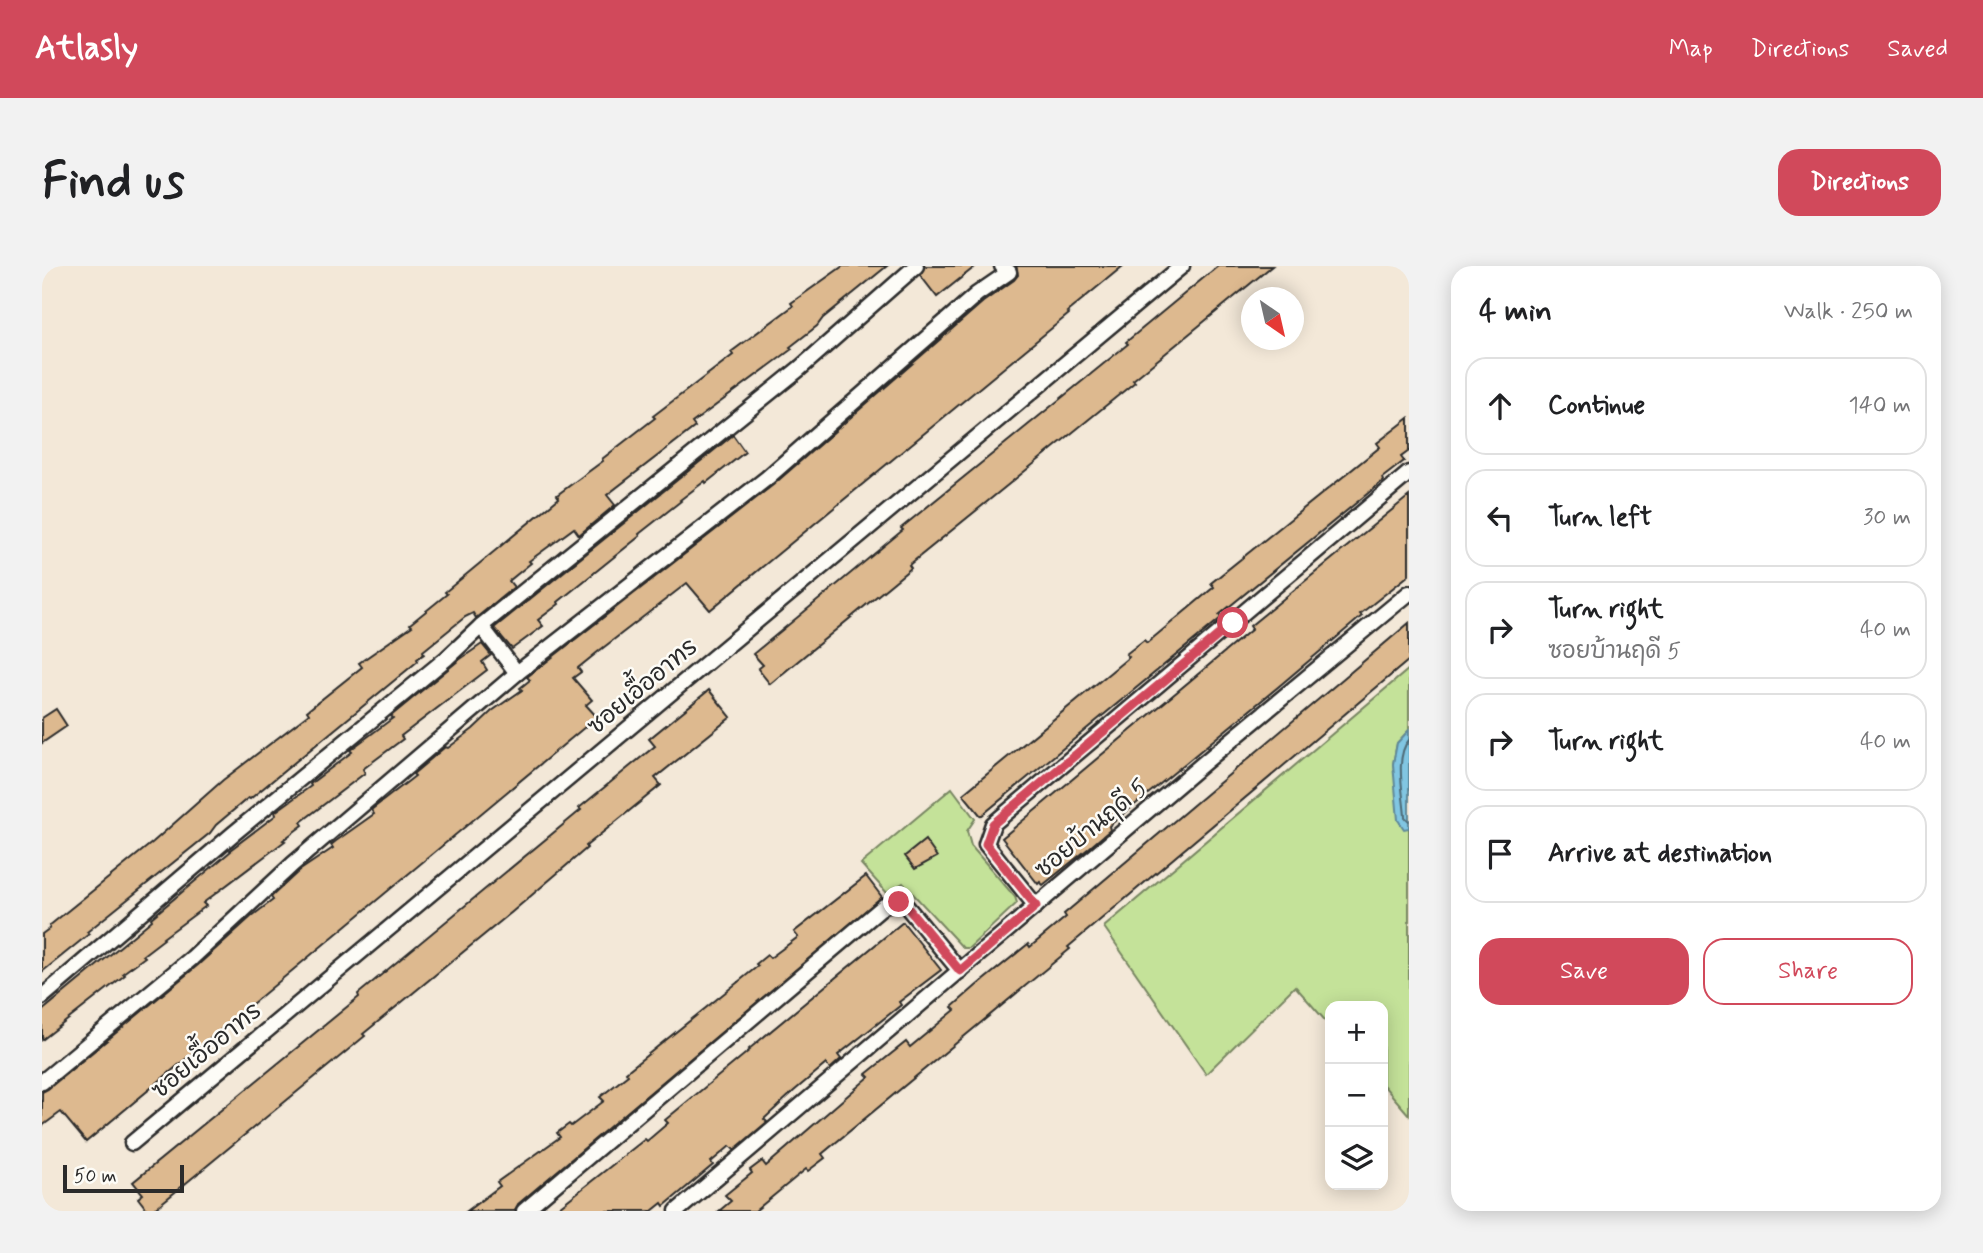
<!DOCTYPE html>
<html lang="en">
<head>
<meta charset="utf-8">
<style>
  :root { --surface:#fff; --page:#f2f2f2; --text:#202124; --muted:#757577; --line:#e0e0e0; --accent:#d1495b }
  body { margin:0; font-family:Mynerve,"Playpen Sans Thai",sans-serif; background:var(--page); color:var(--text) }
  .controls { position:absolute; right:21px; bottom:21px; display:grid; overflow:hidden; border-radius:14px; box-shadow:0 4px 18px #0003 }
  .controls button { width:63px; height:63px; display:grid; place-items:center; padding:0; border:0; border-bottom:2px solid var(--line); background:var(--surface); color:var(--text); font:35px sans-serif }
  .compass { position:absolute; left:1199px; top:21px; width:63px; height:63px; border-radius:50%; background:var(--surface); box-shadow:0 4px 18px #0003; rotate:146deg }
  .scale { position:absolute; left:21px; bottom:18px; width:121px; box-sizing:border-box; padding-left:7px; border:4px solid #2b2b2b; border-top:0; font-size:19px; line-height:24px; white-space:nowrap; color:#2b2b2b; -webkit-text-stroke:5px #fdfcf7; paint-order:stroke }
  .stop { position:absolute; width:21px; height:21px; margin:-16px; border:5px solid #d1495b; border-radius:50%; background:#fff }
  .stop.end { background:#d1495b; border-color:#fff; box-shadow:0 2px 7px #0008 }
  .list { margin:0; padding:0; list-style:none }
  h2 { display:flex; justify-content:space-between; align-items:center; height:91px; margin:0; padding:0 28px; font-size:30px }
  h2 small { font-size:23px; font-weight:400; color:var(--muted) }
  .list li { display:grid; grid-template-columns:46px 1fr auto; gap:21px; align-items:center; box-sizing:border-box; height:98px; margin:0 14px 14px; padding:0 14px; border:2px solid var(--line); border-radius:21px }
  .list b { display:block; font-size:26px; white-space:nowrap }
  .list p { margin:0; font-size:23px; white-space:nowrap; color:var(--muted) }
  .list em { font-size:23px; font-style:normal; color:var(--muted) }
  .actions { display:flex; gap:14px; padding:21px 28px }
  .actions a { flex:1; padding:16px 0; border:2px solid var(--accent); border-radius:21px; text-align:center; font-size:24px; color:var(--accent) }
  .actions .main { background:var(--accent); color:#fff }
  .icon { flex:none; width:38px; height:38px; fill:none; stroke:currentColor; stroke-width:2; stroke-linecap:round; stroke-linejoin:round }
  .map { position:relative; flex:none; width:1367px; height:945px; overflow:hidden; border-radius:21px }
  header { display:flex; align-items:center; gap:42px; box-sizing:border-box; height:98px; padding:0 35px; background:var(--accent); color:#fff }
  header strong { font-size:33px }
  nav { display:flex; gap:38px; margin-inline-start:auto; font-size:24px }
  .intro { display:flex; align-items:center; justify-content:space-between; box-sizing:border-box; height:168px; padding:0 42px }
  h1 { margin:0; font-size:49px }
  .button { padding:18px 32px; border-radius:21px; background:var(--accent); color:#fff; font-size:24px; font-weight:700 }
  main { display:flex; gap:42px; padding:0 42px }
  aside { flex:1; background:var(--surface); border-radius:21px; box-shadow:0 4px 18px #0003 }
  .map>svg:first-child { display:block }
</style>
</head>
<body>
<header>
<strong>Atlasly</strong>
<nav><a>Map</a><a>Directions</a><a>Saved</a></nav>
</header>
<div class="intro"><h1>Find us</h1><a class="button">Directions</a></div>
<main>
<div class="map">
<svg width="1367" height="945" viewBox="0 0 1367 945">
  <rect width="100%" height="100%" fill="#f3e8d8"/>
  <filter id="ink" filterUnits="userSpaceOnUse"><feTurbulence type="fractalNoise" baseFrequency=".0143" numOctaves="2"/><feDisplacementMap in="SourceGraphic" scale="14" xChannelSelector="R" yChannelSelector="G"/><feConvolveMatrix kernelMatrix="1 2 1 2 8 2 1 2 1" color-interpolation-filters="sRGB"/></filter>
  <g filter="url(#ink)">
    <g fill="#c4e299" stroke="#788662" stroke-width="2">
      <polygon points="1367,403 1367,464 1355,477 1351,498 1362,562 1367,562 1367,849 1341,819 1341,740 1288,740 1288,760 1253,720 1164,808 1062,661"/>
      <polygon points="910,522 933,553 925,565 929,580 973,631 975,637 927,682 921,682 861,617 845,627 819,598"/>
    </g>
    <polygon fill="#81c6e2" stroke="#5f8899" stroke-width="2" points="1367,464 1367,562 1362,563 1356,554 1351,498 1355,477"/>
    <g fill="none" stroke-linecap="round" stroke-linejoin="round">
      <path stroke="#4d6974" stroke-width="2" d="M1367 474C1352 490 1362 530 1363 551L1367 555"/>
    </g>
    <g fill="#ddb98f" stroke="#2b2b2b" stroke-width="2">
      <polygon points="801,0 845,0 781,52 775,60 748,81 750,83 650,157 653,161 565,229 573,239 537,269 532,262 487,295 489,297 467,315 472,321 434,352 431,347 423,351 381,385 382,388 375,393 376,395 208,533 206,532 174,559 168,567 45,666 47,668 0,706 0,668 8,662 7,660 111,576 181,514 267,448 265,445 320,401 317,397 370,360 368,358 405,328 403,326 517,232 515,229 561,195 560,193 613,152 611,150 691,89 689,86 751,40 749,37"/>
      <polygon points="883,0 934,0 895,31 878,9"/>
      <polygon points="974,0 1081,0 1025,46 1027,48 668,344 645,317 557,385 536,402 539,406 531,412 550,434 544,439 555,451 44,876 19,846 0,860 0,826 6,823 156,699 210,650 231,634 229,631 257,605 291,582 289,579 294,575 332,548 329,544 373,510 371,508 403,481 406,482 431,463 450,445 480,424 478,422 488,414 485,411 731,219 941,36 972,14 976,9"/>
      <polygon points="1176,0 1230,0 1091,114 1093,116 867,299 869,302 728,418 716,403 721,399 711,388 861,264 859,262 1086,78 1084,76"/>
      <polygon points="1367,152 1367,185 1359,191 1362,195 1340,212 1341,215 1177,349 1179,352 939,550 921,528 1087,391 1084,388 1102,374 1105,377 1172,321 1169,317 1338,181 1335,177"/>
      <polygon points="691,169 703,186 664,217 663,215 638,234 639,235 597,268 598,270 516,336 517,338 496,354 501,360 470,383 452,362"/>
      <polygon points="1367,230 1367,309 1318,348 1320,350 1236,421 1067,560 1068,564 1047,582 1001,619 998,616 996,618 960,572 1210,363 1208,360"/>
      <polygon points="1367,357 1367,394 1026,681 1028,683 780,888 783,892 766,905 764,903 713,945 677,945 689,935 683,929 710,907 708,904 720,895 724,900 827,811 824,808 864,776 868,781 913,744 910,741 934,720 986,678 988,681 1024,651 1022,648"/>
      <polygon points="440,378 449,389 440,396 445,404 359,470 361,473 321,503 323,507 259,556 261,559 241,574 243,575 161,637 164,640 121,672 122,673 101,689 103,691 81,707 83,709 0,774 0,745 110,654 109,652 170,601 189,585 188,584 234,549 233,546 269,520 268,518 310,486 308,484 351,452 349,450 417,394"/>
      <polygon points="667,424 689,451 613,512 619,519 544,580 545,582 470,646 321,768 323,770 110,945 106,945 96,932 101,928 91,916 317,731 316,728 539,544 537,542 613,480 607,473"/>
      <polygon points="14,443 25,460 0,477 0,452"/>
      <polygon points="883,574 895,591 873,603 863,590"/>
      <polygon points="824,610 840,631 476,938 473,945 425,945 458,920 455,916 518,871 515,867 527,858 529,860 562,835 558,831 586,809 584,806 716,700 714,698 725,689 728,692 756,671 752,666"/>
      <polygon points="861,656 899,704 857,736 859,739 796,789 799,793 788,803 784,798 752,825 722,853 725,856 692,884 688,880 669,896 671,899 634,930 622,940 620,937 610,945 512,945 603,873 605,875 626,857 623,854 708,784 707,783"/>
    </g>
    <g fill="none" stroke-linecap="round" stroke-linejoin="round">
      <g stroke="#2b2b2b" stroke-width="19">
        <g id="minor">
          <polyline points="439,360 475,407"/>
          <polyline points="994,640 944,578 951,558 1367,207"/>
          <polyline points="0,731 191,568 405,392 439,360 757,103 874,0"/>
          <polyline points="0,816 150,692 251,598 475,407 725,212 935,28 967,6 960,0"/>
          <polyline points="90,877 1140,0"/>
          <polyline points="482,945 842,640 857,636 865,641 918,705"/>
          <polyline points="635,945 1163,496 1367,327"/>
        </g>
      </g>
      <use href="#minor" stroke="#fdfcf7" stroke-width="14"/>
    </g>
  </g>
  <g fill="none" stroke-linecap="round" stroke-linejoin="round" filter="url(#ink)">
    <polyline stroke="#d1495b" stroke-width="9" points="857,636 865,641 918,705 994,640 944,578 951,558 1191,357"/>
  </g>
  <g text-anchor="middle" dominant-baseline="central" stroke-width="5" stroke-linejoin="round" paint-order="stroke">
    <g font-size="24" fill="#2b2b2b" stroke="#fdfcf7">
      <text transform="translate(601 421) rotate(-40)">ซอยเอื้ออาทร</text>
      <text transform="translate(1050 563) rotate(-40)">ซอยบ้านฤดี 5</text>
      <text transform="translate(165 785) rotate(-40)">ซอยเอื้ออาทร</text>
    </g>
  </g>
</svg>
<div class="controls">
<button>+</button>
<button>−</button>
<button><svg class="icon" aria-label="layers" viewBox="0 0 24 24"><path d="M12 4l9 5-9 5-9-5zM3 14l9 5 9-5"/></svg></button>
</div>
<svg class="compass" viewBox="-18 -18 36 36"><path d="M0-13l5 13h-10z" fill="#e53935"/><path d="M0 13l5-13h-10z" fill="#757577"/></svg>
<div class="scale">50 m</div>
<div class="stop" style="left:1191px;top:357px"></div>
<div class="stop end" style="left:857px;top:636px"></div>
</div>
<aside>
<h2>4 min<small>Walk · 250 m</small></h2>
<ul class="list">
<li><svg class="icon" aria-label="ahead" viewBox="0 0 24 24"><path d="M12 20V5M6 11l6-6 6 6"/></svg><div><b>Continue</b></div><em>140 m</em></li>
<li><svg class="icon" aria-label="left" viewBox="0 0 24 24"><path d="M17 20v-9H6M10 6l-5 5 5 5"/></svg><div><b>Turn left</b></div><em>30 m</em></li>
<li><svg class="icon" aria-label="right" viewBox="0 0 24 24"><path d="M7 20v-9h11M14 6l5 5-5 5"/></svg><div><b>Turn right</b><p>ซอยบ้านฤดี 5</p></div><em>40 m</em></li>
<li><svg class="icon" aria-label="right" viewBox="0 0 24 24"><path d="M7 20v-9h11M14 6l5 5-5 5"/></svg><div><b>Turn right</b></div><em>40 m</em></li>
<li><svg class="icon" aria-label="arrive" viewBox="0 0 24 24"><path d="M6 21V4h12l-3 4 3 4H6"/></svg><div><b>Arrive at destination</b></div></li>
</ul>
<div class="actions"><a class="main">Save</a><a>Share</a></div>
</aside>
</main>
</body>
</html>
